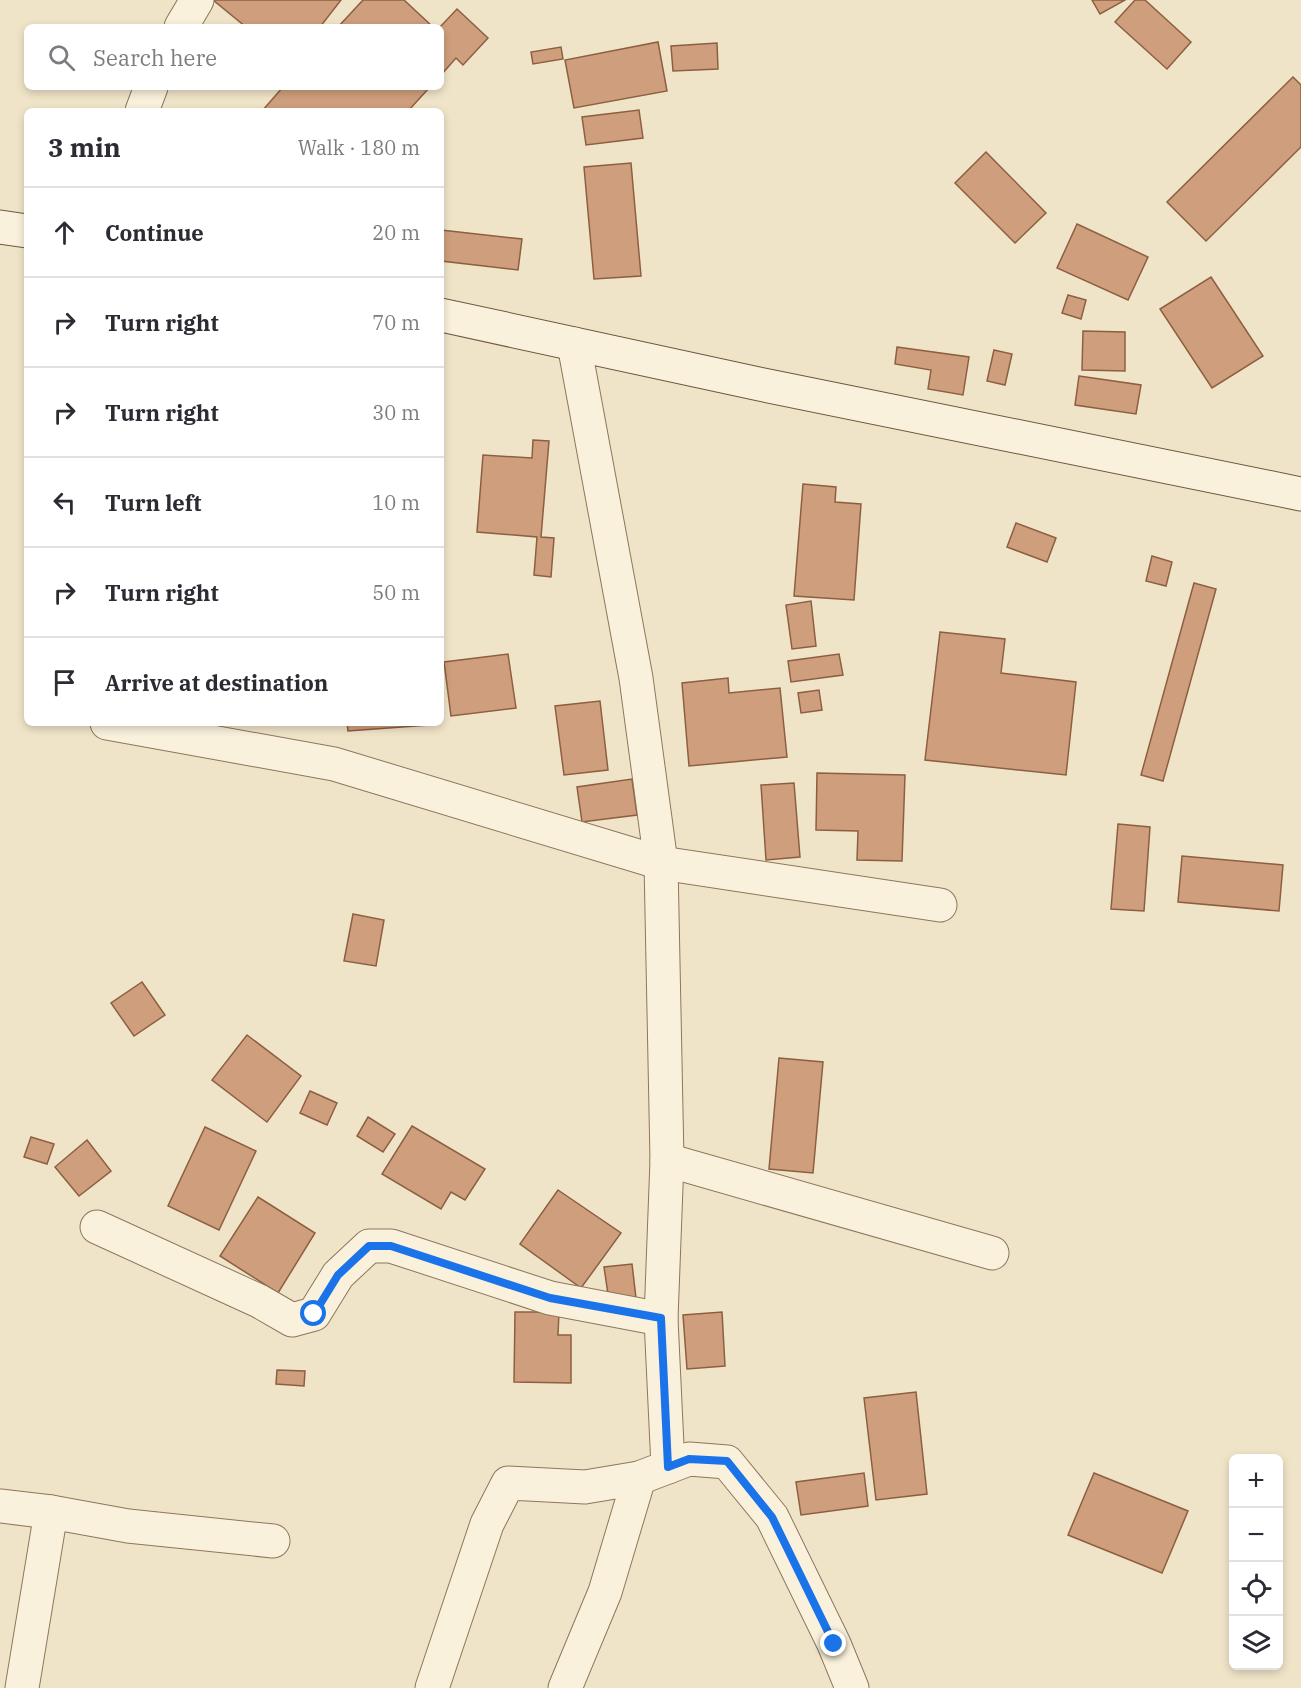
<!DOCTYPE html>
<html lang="en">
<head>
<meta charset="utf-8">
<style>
  :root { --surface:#fff; --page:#f2f2f3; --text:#2b2b33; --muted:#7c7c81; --line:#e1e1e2 }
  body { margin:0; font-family:"IBM Plex Serif",serif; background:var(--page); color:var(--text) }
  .controls { position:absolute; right:18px; bottom:18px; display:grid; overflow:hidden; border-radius:9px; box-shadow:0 3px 9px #0003 }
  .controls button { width:54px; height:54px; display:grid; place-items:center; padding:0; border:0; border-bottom:2px solid var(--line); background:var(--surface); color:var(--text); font:30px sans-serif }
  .stop { position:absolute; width:18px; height:18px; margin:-14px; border:4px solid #1a73e8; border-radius:50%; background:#fff }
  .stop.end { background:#1a73e8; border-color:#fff; box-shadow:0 2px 6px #0008 }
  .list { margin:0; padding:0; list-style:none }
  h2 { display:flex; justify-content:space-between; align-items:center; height:78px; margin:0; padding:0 24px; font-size:26px }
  h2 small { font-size:20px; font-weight:400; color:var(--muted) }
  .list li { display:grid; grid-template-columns:39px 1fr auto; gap:18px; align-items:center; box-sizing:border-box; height:90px; padding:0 24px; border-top:2px solid var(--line) }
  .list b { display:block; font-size:22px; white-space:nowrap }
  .list em { font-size:20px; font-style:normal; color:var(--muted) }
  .icon { flex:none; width:33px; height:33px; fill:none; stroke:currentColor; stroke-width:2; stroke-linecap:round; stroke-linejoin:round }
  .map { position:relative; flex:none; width:1301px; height:1688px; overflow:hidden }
  .search { position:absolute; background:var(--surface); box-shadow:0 3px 9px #0003; left:24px; top:24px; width:420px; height:66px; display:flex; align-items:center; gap:15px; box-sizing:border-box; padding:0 21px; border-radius:9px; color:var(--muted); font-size:22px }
  .panel { position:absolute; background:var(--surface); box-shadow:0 3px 9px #0003; left:24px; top:108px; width:420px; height:618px; border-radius:9px }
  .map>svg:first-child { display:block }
</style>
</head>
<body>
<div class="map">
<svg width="1301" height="1688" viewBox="0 0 1301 1688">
  <rect width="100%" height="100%" fill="#f0e4c8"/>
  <g fill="#cf9f7d" stroke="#8d5f41" stroke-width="1.5">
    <polygon points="213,0 341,0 320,27 246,27"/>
    <polygon points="363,0 404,0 433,27 338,27"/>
    <polygon points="1092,0 1125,0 1100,14"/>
    <polygon points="1135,0 1145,0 1191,42 1167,69 1115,22"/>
    <polygon points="457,9 488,38 463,65 456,58 441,75 440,27"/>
    <polygon points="658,42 667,91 574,108 565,60"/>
    <polygon points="717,43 718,69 673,71 671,46"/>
    <polygon points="561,47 563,59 533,64 531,52"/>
    <polygon points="1293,77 1301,85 1301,147 1206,241 1167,202"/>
    <polygon points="283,87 430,87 408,111 262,111"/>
    <polygon points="639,110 643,138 586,145 582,117"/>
    <polygon points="986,152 1046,213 1015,243 955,183"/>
    <polygon points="631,163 641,276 594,279 584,167"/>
    <polygon points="1077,224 1148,257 1128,300 1057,268"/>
    <polygon points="441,230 522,239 518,270 441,261"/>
    <polygon points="1211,277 1263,356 1212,388 1160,309"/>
    <polygon points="1068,295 1086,300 1081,319 1062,313"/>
    <polygon points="1083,331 1125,332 1125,371 1082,370"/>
    <polygon points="897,347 969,357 963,395 928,389 931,370 895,364"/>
    <polygon points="994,350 1012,354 1005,385 987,381"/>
    <polygon points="1079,376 1141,385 1136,414 1075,405"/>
    <polygon points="533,440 549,441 541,537 554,538 551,577 534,575 537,537 477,532 483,455 532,458"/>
    <polygon points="803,484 836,487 835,502 861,504 854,600 794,596"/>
    <polygon points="1016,523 1056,538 1047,562 1007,547"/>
    <polygon points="1152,556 1172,562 1166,586 1146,581"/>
    <polygon points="1194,583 1216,589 1163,781 1141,775"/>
    <polygon points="811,601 816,646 792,649 786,605"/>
    <polygon points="940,632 1005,639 1001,673 1076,682 1066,775 925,760"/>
    <polygon points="508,654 516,708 451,716 444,662"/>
    <polygon points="839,654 843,675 791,682 788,661"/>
    <polygon points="728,678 729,693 780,688 787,757 689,766 682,683"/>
    <polygon points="819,690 822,710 801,713 798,693"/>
    <polygon points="600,701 608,770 564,775 555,706"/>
    <polygon points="347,723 429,723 429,725 348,731"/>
    <polygon points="817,773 905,775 902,861 857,860 858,831 816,830"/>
    <polygon points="632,779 637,815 582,822 577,787"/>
    <polygon points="794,783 800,857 766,860 761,785"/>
    <polygon points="1118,824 1150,827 1144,911 1111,909"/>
    <polygon points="1182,856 1283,865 1279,911 1178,902"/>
    <polygon points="353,914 384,920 376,966 344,961"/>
    <polygon points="142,982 165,1015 134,1036 111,1003"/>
    <polygon points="247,1035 301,1076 267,1122 212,1080"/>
    <polygon points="779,1058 823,1062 813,1173 769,1169"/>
    <polygon points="310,1091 337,1103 327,1125 300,1113"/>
    <polygon points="368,1117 395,1134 383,1152 357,1136"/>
    <polygon points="412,1126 485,1169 465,1200 451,1192 441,1209 382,1174"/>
    <polygon points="205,1127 256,1151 219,1230 168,1206"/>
    <polygon points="31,1137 54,1144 47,1164 24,1157"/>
    <polygon points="87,1140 111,1171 79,1196 55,1167"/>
    <polygon points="558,1190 621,1233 581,1288 520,1244"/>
    <polygon points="258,1197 315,1233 278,1293 220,1256"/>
    <polygon points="632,1264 636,1298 609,1301 604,1267"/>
    <polygon points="515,1312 559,1312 558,1335 571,1335 571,1383 514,1382"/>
    <polygon points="722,1312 725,1366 687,1369 683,1315"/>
    <polygon points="277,1370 305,1371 304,1386 276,1384"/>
    <polygon points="916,1392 927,1494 876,1500 864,1398"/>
    <polygon points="864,1473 868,1506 801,1515 796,1482"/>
    <polygon points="1094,1473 1188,1511 1162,1573 1068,1535"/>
  </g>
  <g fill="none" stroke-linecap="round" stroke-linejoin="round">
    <g stroke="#8d765c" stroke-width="35">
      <g id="street">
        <polyline points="181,27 197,0"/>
        <polyline points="142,111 151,87"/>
        <polyline points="574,344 636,678 661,863 667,1160 661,1319 668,1467"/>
        <polyline points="107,723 334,764 661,863 940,905"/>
        <polyline points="667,1160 992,1253"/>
        <polyline points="97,1227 259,1301 292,1320 314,1314 338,1275 369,1246 391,1246 550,1298 661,1319"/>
        <polyline points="0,1506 51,1512"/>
        <polyline points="22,1688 51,1512 128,1526 273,1541"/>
        <polyline points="432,1688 487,1524 508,1483 585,1487 639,1478 689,1459 727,1462 772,1517 834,1644 852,1688"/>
        <polyline points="565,1688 605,1592 639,1478"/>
      </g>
    </g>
    <g stroke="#6f573f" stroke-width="35">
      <g id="secondary">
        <polyline points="0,227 27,231"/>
        <polyline points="441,315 759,384 1301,494"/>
      </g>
    </g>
    <use href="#street" stroke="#faf1dc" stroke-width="33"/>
    <use href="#secondary" stroke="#faf1dc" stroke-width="33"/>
  </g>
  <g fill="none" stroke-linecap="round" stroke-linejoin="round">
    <polyline stroke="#1a73e8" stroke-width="8" points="314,1314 338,1275 369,1246 391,1246 550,1298 661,1318 668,1467 689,1459 727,1461 772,1517 834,1644"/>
  </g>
</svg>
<div class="controls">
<button>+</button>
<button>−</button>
<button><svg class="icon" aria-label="locate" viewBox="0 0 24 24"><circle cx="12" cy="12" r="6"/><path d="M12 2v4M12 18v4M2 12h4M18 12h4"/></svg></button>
<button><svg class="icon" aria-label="layers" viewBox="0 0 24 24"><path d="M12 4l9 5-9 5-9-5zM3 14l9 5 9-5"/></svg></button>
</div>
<div class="stop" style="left:314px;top:1314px"></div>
<div class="stop end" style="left:834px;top:1644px"></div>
<div class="search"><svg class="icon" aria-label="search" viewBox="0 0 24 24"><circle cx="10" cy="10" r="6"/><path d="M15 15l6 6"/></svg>Search here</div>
<section class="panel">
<h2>3 min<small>Walk · 180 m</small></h2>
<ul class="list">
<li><svg class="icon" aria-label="ahead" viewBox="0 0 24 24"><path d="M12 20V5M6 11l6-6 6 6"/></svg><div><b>Continue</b></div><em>20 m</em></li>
<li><svg class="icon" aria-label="right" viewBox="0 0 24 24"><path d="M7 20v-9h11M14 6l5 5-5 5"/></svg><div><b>Turn right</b></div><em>70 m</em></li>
<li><svg class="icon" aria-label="right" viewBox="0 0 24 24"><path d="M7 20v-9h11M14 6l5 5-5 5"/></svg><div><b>Turn right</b></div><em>30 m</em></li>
<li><svg class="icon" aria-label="left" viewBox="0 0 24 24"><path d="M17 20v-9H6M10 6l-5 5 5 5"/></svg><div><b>Turn left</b></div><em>10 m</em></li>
<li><svg class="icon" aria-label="right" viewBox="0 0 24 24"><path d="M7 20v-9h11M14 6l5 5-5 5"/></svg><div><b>Turn right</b></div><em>50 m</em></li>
<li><svg class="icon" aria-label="arrive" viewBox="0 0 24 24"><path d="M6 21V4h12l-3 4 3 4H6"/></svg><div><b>Arrive at destination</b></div></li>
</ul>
</section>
</div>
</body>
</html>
